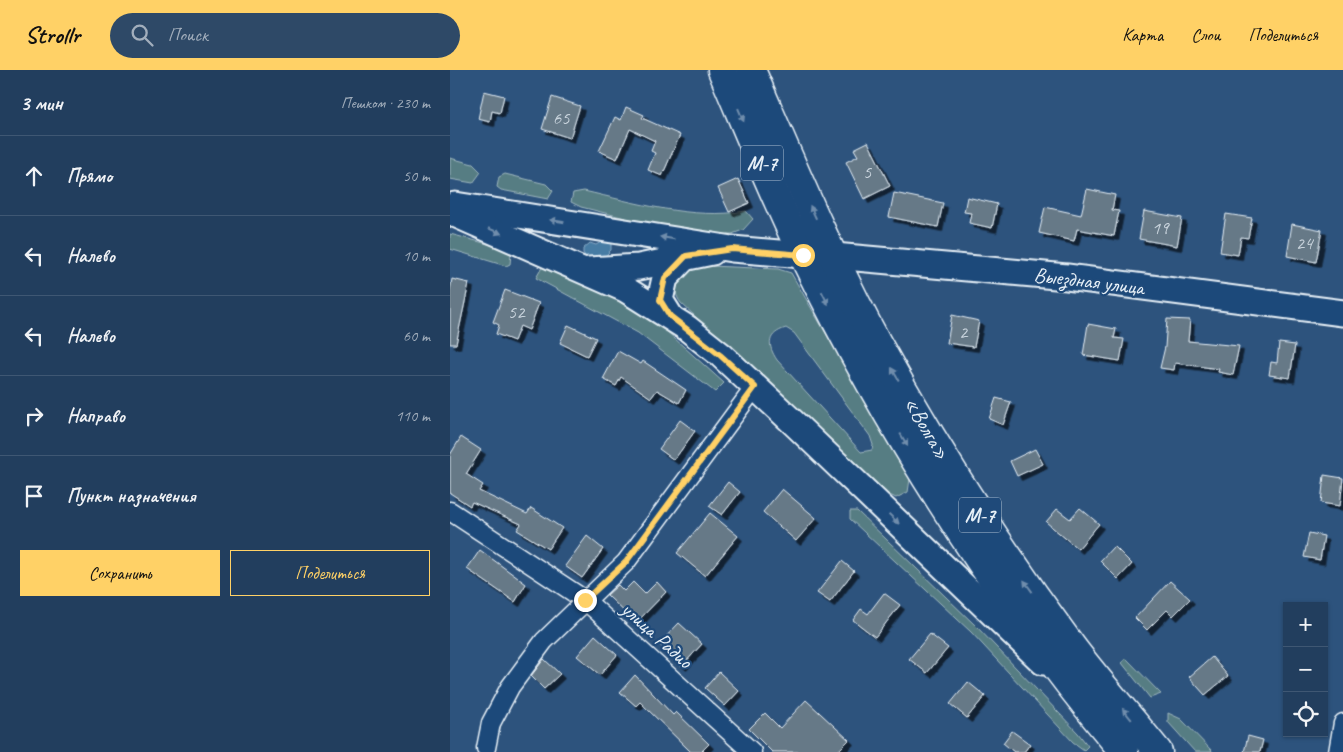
<!DOCTYPE html>
<html lang="ru">
<head>
<meta charset="utf-8">
<style>
  :root { --surface:#223e5e; --page:#2e4967; --text:#f1f3f6; --muted:#a2aebc; --line:#3f5773; --accent:#ffd166 }
  body { margin:0; font-family:Caveat,sans-serif; background:var(--page); color:var(--text) }
  .controls { position:absolute; right:15px; bottom:15px; display:grid; overflow:hidden; border-radius:0px; box-shadow:0 1px 4px #0004 }
  .controls button { width:45px; height:45px; display:grid; place-items:center; padding:0; border:0; border-bottom:1px solid var(--line); background:var(--surface); color:var(--text); font:25px sans-serif }
  .stop { position:absolute; width:15px; height:15px; margin:-11px; border:4px solid #ffd166; border-radius:50%; background:#fff }
  .stop.end { background:#ffd166; border-color:#fff; box-shadow:0 1px 5px #0008 }
  .list { margin:0; padding:0; list-style:none }
  h2 { display:flex; justify-content:space-between; align-items:center; height:65px; margin:0; padding:0 20px; font-size:21px }
  h2 small { font-size:16px; font-weight:400; color:var(--muted) }
  .list li { display:grid; grid-template-columns:32px 1fr auto; gap:15px; align-items:center; box-sizing:border-box; height:80px; padding:0 20px; border-top:1px solid var(--line) }
  .list b { display:block; font-size:19px; white-space:nowrap }
  .list em { font-size:16px; font-style:normal; color:var(--muted) }
  .actions { display:flex; gap:10px; padding:15px 20px }
  .actions a { flex:1; padding:11px 0; border:1px solid var(--accent); border-radius:0px; text-align:center; font-size:18px; color:var(--accent) }
  .actions .main { background:var(--accent); color:#111 }
  .icon { flex:none; width:28px; height:28px; fill:none; stroke:currentColor; stroke-width:2; stroke-linecap:round; stroke-linejoin:round }
  .map { position:relative; flex:none; width:893px; height:682px; overflow:hidden }
  header { display:flex; align-items:center; gap:30px; box-sizing:border-box; height:70px; padding:0 25px; background:var(--accent); color:#111 }
  header strong { font-size:24px }
  nav { display:flex; gap:28px; margin-inline-start:auto; font-size:18px }
  .search { width:350px; height:45px; background:var(--page); display:flex; align-items:center; gap:12px; box-sizing:border-box; padding:0 18px; border-radius:28px; color:var(--muted); font-size:19px }
  main { display:flex }
  aside { flex:1; background:var(--surface) }
  .map>svg:first-child { display:block }
</style>
</head>
<body>
<header>
<strong>Strollr</strong>
<div class="search"><svg class="icon" aria-label="search" viewBox="0 0 24 24"><circle cx="10" cy="10" r="6"/><path d="M15 15l6 6"/></svg>Поиск</div>
<nav><a>Карта</a><a>Слои</a><a>Поделиться</a></nav>
</header>
<main>
<aside>
<h2>3 мин<small>Пешком · 230 m</small></h2>
<ul class="list">
<li><svg class="icon" aria-label="ahead" viewBox="0 0 24 24"><path d="M12 20V5M6 11l6-6 6 6"/></svg><div><b>Прямо</b></div><em>50 m</em></li>
<li><svg class="icon" aria-label="left" viewBox="0 0 24 24"><path d="M17 20v-9H6M10 6l-5 5 5 5"/></svg><div><b>Налево</b></div><em>10 m</em></li>
<li><svg class="icon" aria-label="left" viewBox="0 0 24 24"><path d="M17 20v-9H6M10 6l-5 5 5 5"/></svg><div><b>Налево</b></div><em>60 m</em></li>
<li><svg class="icon" aria-label="right" viewBox="0 0 24 24"><path d="M7 20v-9h11M14 6l5 5-5 5"/></svg><div><b>Направо</b></div><em>110 m</em></li>
<li><svg class="icon" aria-label="arrive" viewBox="0 0 24 24"><path d="M6 21V4h12l-3 4 3 4H6"/></svg><div><b>Пункт назначения</b></div></li>
</ul>
<div class="actions"><a class="main">Сохранить</a><a>Поделиться</a></div>
</aside>
<div class="map">
<svg width="893" height="682" viewBox="0 0 893 682">
  <defs>
    <filter id="shadow"><feDropShadow dx="4.5" dy="4.5" stdDeviation="0" flood-color="#0009"/></filter>
  </defs>
  <rect width="100%" height="100%" fill="#2d537d"/>
  <filter id="ink" filterUnits="userSpaceOnUse"><feTurbulence type="fractalNoise" baseFrequency=".02" numOctaves="2"/><feDisplacementMap in="SourceGraphic" scale="10" xChannelSelector="R" yChannelSelector="G"/><feConvolveMatrix kernelMatrix="1 2 1 2 8 2 1 2 1" color-interpolation-filters="sRGB"/></filter>
  <g filter="url(#ink)">
    <g fill="#567d83" stroke="#9fb7be" fill-rule="evenodd">
      <polygon points="0,88 23,94 31,102 23,113 0,109"/>
      <polygon points="55,104 96,114 103,121 98,129 51,120 47,117 49,107"/>
      <path d="M134 121C186 133 243 150 296 141L303 149 293 160 282 164H257L200 154 131 137 121 132 123 123Z"/>
      <polygon points="0,164 49,177 61,184 60,194 56,196 0,179"/>
      <polygon points="95,192 160,222 214,259 274,313 265,322 188,263 86,208"/>
      <path d="M237 195 328 199 341 203 460 409 458 422 446 428 431 421 231 233C220 219 229 208 237 195ZM336 258 344 263 420 366 423 375 422 380 411 382 327 290C317 275 317 264 336 258Z"/>
      <polygon points="400,441 407,441 526,556 628,663 638,676 634,680 623,672 521,562 400,449"/>
      <polygon points="676,588 711,624 700,628 672,593"/>
      <polygon points="718,643 731,649 763,682 745,682 718,652"/>
    </g>
    <polygon fill="#477ba4" stroke="#87aac6" points="153,171 161,174 161,180 157,184 158,188 137,189 133,183 133,179 140,173 146,175"/>
    <g fill="#667987" stroke="#e8f1f8" filter="url(#shadow)">
      <polygon points="34,21 54,26 50,43 42,41 40,52 28,49"/>
      <polygon points="102,27 130,36 120,68 92,59"/>
      <polygon points="176,37 194,45 192,48 230,65 212,106 198,100 205,83 201,81 205,71 180,59 167,89 149,81 165,47 171,50"/>
      <polygon points="418,72 440,116 414,129 396,92 408,86 404,79"/>
      <polygon points="288,109 299,133 279,142 268,118"/>
      <polygon points="637,119 665,125 662,140 669,141 664,166 627,159 624,171 589,163 595,137 631,145"/>
      <polygon points="444,123 493,133 488,157 439,147"/>
      <polygon points="517,127 547,134 542,158 519,153 521,143 514,142"/>
      <polygon points="694,141 732,148 727,176 689,169"/>
      <polygon points="776,144 802,148 798,168 791,167 788,185 770,182"/>
      <polygon points="842,154 872,160 866,192 837,186"/>
      <polygon points="2,209 19,213 6,274 0,274 0,221"/>
      <polygon points="55,220 89,233 79,260 70,256 64,271 46,264 49,255 43,252"/>
      <polygon points="502,245 529,251 524,277 497,273"/>
      <polygon points="717,249 740,250 738,271 789,276 783,305 768,302 769,299 725,293 724,300 710,298 715,277"/>
      <polygon points="638,254 666,259 664,268 674,269 670,291 633,285"/>
      <polygon points="118,255 146,268 137,286 110,273"/>
      <polygon points="829,273 845,275 840,308 819,305 821,292 827,293"/>
      <polygon points="168,281 191,294 193,291 236,320 229,333 207,320 201,328 171,307 166,316 153,309"/>
      <polygon points="546,328 561,332 553,355 539,349"/>
      <polygon points="230,350 245,361 224,390 209,379"/>
      <polygon points="11,367 31,380 16,404 33,415 29,421 77,444 81,438 112,458 98,479 67,460 71,454 22,432 20,436 0,423 0,385"/>
      <polygon points="585,379 593,394 567,406 560,391"/>
      <polygon points="874,405 893,408 890,436 871,433"/>
      <polygon points="278,412 290,422 272,445 259,436"/>
      <polygon points="332,419 366,448 346,471 313,442"/>
      <polygon points="630,438 649,454 628,479 596,452 607,439 620,449"/>
      <polygon points="260,443 288,466 255,506 227,483"/>
      <polygon points="859,463 874,466 870,490 854,487"/>
      <polygon points="137,466 153,479 132,508 115,496"/>
      <polygon points="664,476 682,494 668,509 650,491"/>
      <polygon points="30,480 76,514 65,532 17,499"/>
      <polygon points="392,491 404,501 380,532 367,523"/>
      <polygon points="720,511 740,529 723,546 717,540 697,560 685,548"/>
      <polygon points="183,512 195,524 207,512 216,522 186,553 157,525 168,515 174,521"/>
      <polygon points="434,523 450,535 425,567 403,550 411,539 418,544"/>
      <polygon points="229,553 252,574 232,596 209,574"/>
      <polygon points="480,564 498,578 477,603 459,589"/>
      <polygon points="145,565 167,585 150,605 127,586"/>
      <polygon points="762,587 778,606 755,625 739,607"/>
      <polygon points="94,589 110,604 94,619 81,606"/>
      <polygon points="269,602 289,621 275,636 255,618"/>
      <polygon points="185,605 223,645 226,642 259,674 251,682 241,682 190,632 186,636 170,622"/>
      <polygon points="518,612 535,626 517,648 500,634"/>
      <polygon points="356,630 399,670 387,682 322,682 299,659 315,643 330,658"/>
      <polygon points="562,661 580,674 574,682 564,682 553,673"/>
      <polygon points="798,666 813,670 810,682 794,682"/>
    </g>
    <g fill="none" stroke-linecap="round" stroke-linejoin="round">
      <g stroke="#e8f1f8" stroke-width="21">
        <g id="minor">
          <polyline points="0,441 135,530 302,682"/>
          <polyline points="36,678 41,653 60,617 94,571 176,492 305,317"/>
          <polyline points="888,682 893,653"/>
        </g>
      </g>
      <g stroke="#e8f1f8" stroke-width="29">
        <g id="secondary">
          <polyline points="5,135 282,179 353,185"/>
          <polyline points="0,142 175,219 237,258 271,285 347,356 593,592"/>
          <polyline points="384,186 617,207 893,243"/>
          <polyline points="139,200 189,197 262,182"/>
          <polyline points="220,246 210,230 215,208 236,186"/>
        </g>
      </g>
      <g stroke="#e8f1f8" stroke-width="31">
        <g id="trunk">
          <path d="M272 0C298 61 323 123 352 183 439 361 547 530 674 682"/>
          <path d="M301 0C341 92 379 185 427 273 485 378 550 480 622 577 649 613 680 647 708 682"/>
        </g>
      </g>
      <use href="#minor" stroke="#1f4a7a" stroke-width="18"/>
      <use href="#secondary" stroke="#1f4a7a" stroke-width="25"/>
      <use href="#trunk" stroke="#1f4a7a" stroke-width="28"/>
    </g>
    <defs><path id="oneway-solid" d="M-6-.8H1V-3.2L6.5 0L1 3.2V.8H-6Z" transform="scale(1.25)"/></defs>
    <g fill="#6f8dac">
      <use href="#oneway-solid" transform="translate(291 45) rotate(67)"/>
      <use href="#oneway-solid" transform="translate(363 142) rotate(-115)"/>
      <use href="#oneway-solid" transform="translate(107 151) rotate(-171)"/>
      <use href="#oneway-solid" transform="translate(45 161) rotate(23)"/>
      <use href="#oneway-solid" transform="translate(217 168) rotate(-171)"/>
      <use href="#oneway-solid" transform="translate(375 228) rotate(63)"/>
      <use href="#oneway-solid" transform="translate(445 304) rotate(-120)"/>
      <use href="#oneway-solid" transform="translate(454 370) rotate(60)"/>
      <use href="#oneway-solid" transform="translate(444 449) rotate(44)"/>
      <use href="#oneway-solid" transform="translate(578 516) rotate(-126)"/>
      <use href="#oneway-solid" transform="translate(677 644) rotate(-129)"/>
    </g>
  </g>
  <g fill="none" stroke-linecap="round" stroke-linejoin="round" filter="url(#ink)">
    <polyline stroke="#ffd166" stroke-width="6" points="135,530 176,492 305,317 270,285 220,246 210,230 215,208 236,186 282,179 353,185"/>
  </g>
  <g text-anchor="middle" dominant-baseline="central" stroke-width="4.5" stroke-linejoin="round" paint-order="stroke">
    <g font-size="19" fill="#c8d3dc">
      <text x="111" y="48">65</text>
      <text x="417" y="102">5</text>
      <text x="710" y="158">19</text>
      <text x="854" y="173">24</text>
      <text x="66" y="242">52</text>
      <text x="513" y="262">2</text>
    </g>
    <g fill="#1f4a7a" stroke="#acbfd2" stroke-width="1">
      <rect x="291" y="75.5" width="42" height="35" rx="4"/>
      <rect x="509" y="427.5" width="42" height="35" rx="4"/>
    </g>
    <g font-size="20" font-weight="bold" fill="#e8f1f8">
      <text x="312" y="93">М-7</text>
      <text x="530" y="445">М-7</text>
    </g>
    <g font-size="21" fill="#e8f1f8" stroke="#1f4a7a">
      <text transform="translate(639 211) rotate(7)">Выездная улица</text>
      <text transform="translate(477 358) rotate(60)">«Волга»</text>
      <text transform="translate(207 565) rotate(42)">улица Радио</text>
    </g>
  </g>
</svg>
<div class="controls">
<button>+</button>
<button>−</button>
<button><svg class="icon" aria-label="locate" viewBox="0 0 24 24"><circle cx="12" cy="12" r="6"/><path d="M12 2v4M12 18v4M2 12h4M18 12h4"/></svg></button>
</div>
<div class="stop" style="left:353px;top:185px"></div>
<div class="stop end" style="left:135px;top:530px"></div>
</div>
</main>
</body>
</html>
